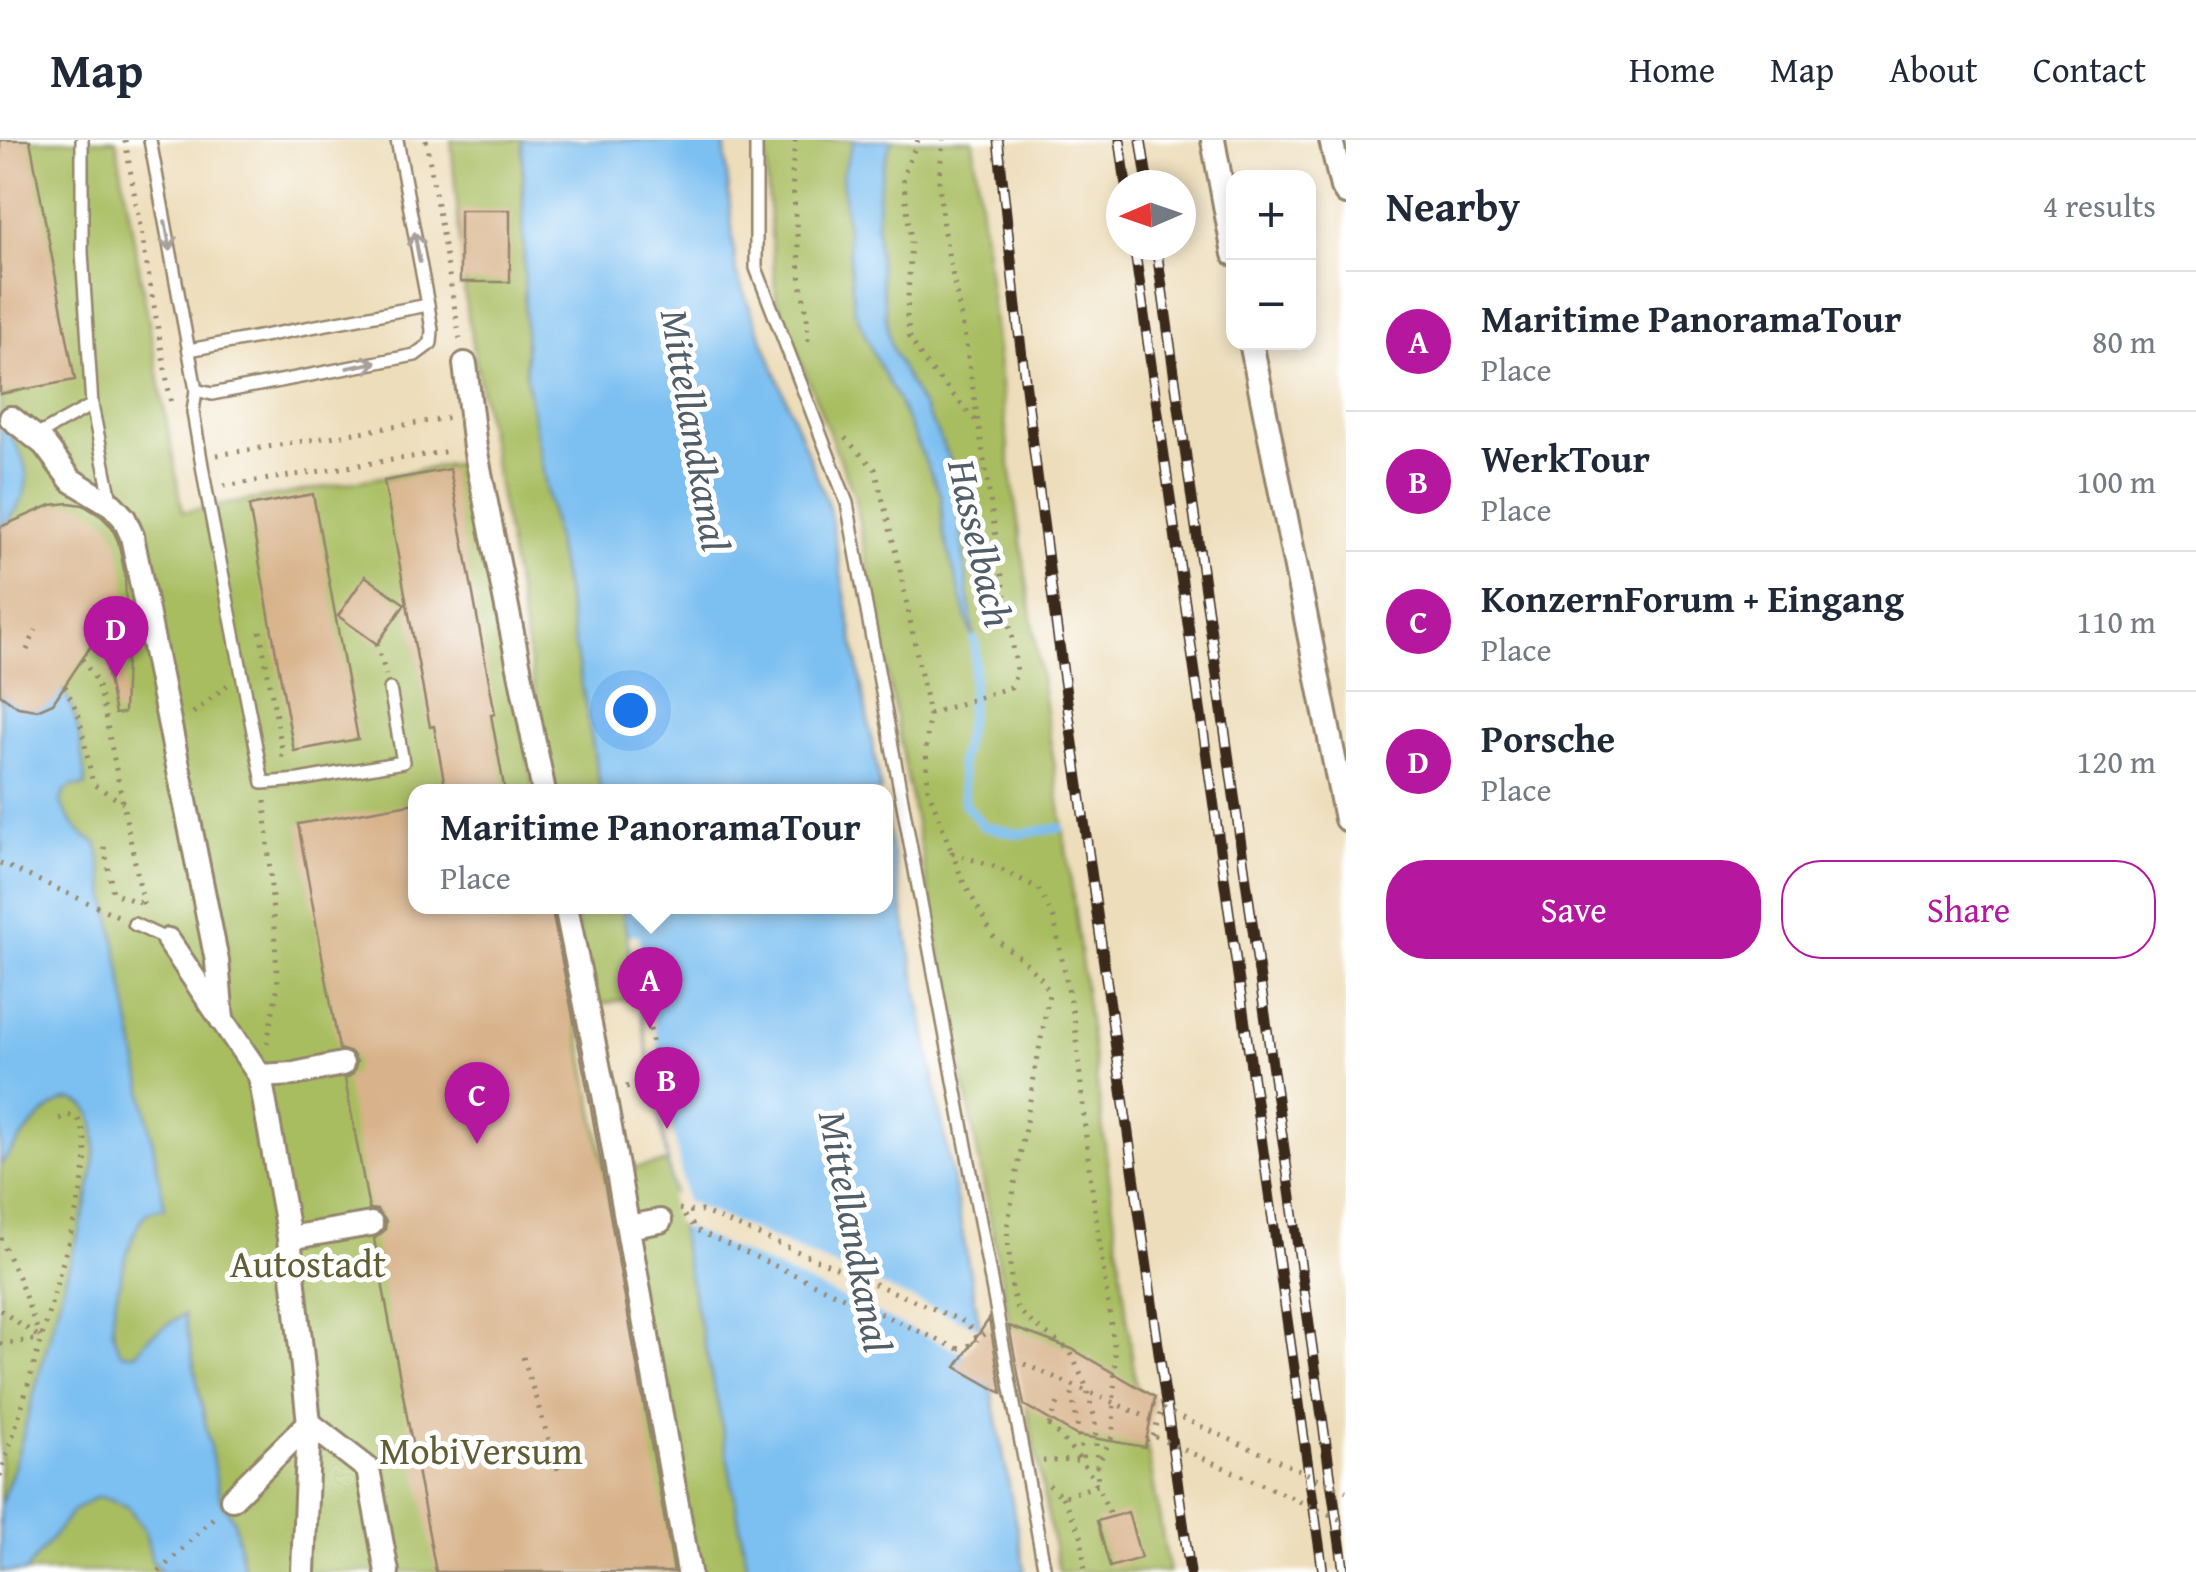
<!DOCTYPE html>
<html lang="en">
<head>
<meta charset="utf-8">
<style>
  :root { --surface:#fff; --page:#f2f2f3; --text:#1f2937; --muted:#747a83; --line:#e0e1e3; --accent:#b5179e }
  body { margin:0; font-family:"Gentium Book Plus",serif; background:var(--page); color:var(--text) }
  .controls { position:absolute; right:30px; top:30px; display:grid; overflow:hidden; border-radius:20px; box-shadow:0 5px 15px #0003 }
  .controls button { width:90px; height:90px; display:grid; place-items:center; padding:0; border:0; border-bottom:2px solid var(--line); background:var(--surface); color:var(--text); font:50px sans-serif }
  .compass { position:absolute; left:1106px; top:30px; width:90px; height:90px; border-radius:50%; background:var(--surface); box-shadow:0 5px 15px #0003; rotate:268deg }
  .you { position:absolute; left:630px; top:570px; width:35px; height:35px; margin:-25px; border:8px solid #fff; border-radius:50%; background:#1a73e8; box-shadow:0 0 0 15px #1a73e833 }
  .badge { display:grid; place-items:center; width:65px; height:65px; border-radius:50%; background:var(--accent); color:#fff; font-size:32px; font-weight:700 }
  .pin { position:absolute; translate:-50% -82px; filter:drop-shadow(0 2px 5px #0008) }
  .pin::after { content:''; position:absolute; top:52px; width:35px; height:30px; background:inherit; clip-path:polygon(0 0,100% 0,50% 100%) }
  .popup { position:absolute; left:408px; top:644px; width:485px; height:130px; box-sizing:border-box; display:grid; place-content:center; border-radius:20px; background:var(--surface); filter:drop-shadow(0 2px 8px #0005); font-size:32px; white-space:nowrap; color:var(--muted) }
  .popup b { font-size:38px; color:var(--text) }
  .popup::after { content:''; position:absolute; left:50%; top:100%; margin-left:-20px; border:20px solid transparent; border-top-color:var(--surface) }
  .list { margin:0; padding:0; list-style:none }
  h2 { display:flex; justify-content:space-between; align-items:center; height:130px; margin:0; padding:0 40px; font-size:42px }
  h2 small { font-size:32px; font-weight:400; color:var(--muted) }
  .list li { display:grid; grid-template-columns:65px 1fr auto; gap:30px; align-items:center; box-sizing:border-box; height:140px; padding:0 40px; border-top:2px solid var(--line) }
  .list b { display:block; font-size:38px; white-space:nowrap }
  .list p { margin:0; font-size:32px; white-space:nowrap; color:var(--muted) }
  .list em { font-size:32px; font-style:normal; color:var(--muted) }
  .actions { display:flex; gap:20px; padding:30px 40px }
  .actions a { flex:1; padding:22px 0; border:2px solid var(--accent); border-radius:40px; text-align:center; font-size:35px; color:var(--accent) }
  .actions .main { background:var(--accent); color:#fff }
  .map { position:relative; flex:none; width:1346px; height:1432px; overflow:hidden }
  header { display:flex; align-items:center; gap:60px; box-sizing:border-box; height:140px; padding:0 50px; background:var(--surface); border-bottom:2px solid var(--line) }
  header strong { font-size:48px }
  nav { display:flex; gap:55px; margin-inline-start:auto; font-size:35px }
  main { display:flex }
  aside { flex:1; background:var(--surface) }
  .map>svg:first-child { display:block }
</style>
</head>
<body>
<header>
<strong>Map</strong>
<nav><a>Home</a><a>Map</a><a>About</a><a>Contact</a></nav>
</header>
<main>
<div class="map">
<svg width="1346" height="1432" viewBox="0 0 1346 1432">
  <rect width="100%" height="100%" fill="#fff"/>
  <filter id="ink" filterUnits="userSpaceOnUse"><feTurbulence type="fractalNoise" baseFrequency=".01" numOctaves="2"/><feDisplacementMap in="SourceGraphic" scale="20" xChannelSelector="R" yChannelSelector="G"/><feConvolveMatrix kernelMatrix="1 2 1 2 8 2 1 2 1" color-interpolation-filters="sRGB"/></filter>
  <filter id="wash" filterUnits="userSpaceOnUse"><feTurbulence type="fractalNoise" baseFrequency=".0048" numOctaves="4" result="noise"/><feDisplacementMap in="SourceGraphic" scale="40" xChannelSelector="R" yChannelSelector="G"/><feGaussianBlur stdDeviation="2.25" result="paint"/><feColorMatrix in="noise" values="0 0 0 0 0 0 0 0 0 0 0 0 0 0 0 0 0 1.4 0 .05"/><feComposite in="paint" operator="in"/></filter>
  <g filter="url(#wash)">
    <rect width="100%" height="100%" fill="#edddba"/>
    <g fill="#a8bd61" stroke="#727440" stroke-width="2.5">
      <polygon points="0,0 116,0 183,372 472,321 534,651 415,652 415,766 556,767 614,1079 632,1088 622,1030 669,1022 684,1113 719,1270 748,1432 0,1432"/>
      <polygon points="451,0 522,0 526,236 601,651 553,651 466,167"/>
      <polygon points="764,0 973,0 1011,333 1072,749 1135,1238 1169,1432 1059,1432 999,1127 854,355 776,159"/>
      <polygon points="574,767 622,767 639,857 592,866"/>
    </g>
    <g fill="#7bbff1" stroke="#5b7488" stroke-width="2.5">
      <polygon points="522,0 724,0 736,133 829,367 881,651 601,651 526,236"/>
      <path d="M854 0H892C870 53 876 111 885 167 887 179 887 193 891 205 906 246 935 280 950 321 959 346 961 371 962 397 965 435 971 474 976 512L943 391 941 356 899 263 876 219 854 169 842 35Z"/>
      <path d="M0 281C18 305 37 332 20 363 16 371 10 377 7 383L0 387Z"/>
      <path d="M0 507C14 516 50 536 60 547 79 569 82 618 86 646H72L64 652 61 662C68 679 79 696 97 703L165 1068C157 1069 150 1070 144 1076 130 1091 113 1162 113 1183 112 1194 116 1204 121 1213L135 1214 149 1197 184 1174 220 1358 234 1380 244 1432H162L152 1421 145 1391 128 1367 108 1358 96 1357 73 1371 25 1432H0V1365L14 1327C31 1266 47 1205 64 1143 76 1101 104 1022 93 979 89 966 77 958 64 961 43 967 15 1008 0 1025V720L3 706 0 704Z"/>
      <polygon points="885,673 1025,1432 748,1432 719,1270 684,1113 622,767 885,766"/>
    </g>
    <polygon fill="#edddba" points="638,794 686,1061 986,1191 992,1226 687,1088 681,1089 680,1085 675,1082 670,1054 675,1055 628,795"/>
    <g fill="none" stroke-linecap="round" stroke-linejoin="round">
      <polyline stroke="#7bbff1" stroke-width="9" points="974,500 976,512 969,579 960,622 965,664 983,686 1019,694 1060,688"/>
    </g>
    <g id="blocks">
      <g fill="#d8b28a">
        <polygon points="0,0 30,0 75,240 0,254"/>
        <rect x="460" y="70" width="50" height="72"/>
        <polygon points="450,329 495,574 491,575 505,652 446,652 434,586 430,587 384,341"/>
        <polygon points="313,354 358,599 294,611 249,366"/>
        <polygon points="69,363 83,365 102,377 111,386 118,401 125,435 127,491 124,573 115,574 99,494 53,563 37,570 18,567 0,554 0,387 51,365"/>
        <polygon points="365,436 405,464 377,504 338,476"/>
        <polygon points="415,663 415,766 551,766 589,957 674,1432 436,1432 374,1099 385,1090 386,1081 377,1070 369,1069 345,939 353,934 357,922 352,913 339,909 298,684"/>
        <polygon points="989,1179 1002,1253 956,1227"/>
        <polygon points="1009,1186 1072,1209 1155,1257 1145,1307 1076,1295 1024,1265"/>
        <polygon points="1128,1372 1141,1418 1110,1427 1097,1381"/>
      </g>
    </g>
  </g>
  <g filter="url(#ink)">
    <use href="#blocks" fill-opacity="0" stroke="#94846c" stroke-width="2.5"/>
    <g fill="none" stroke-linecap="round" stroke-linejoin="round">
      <g stroke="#94846c" stroke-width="16">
        <g id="lane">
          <polyline points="150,0 196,250 212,254 415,215 431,203 432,190 428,165 397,0"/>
          <polyline points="756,0 756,128 847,363 1045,1432"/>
          <polyline points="189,210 428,165"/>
          <polyline points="196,250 193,272 206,349 263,643 299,640 403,622 390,549"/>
          <polyline points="92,265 112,365"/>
          <polyline points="34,297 92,265 82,112 82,0"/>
          <polyline points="134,784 168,800"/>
        </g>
      </g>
      <g stroke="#94846c" stroke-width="28">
        <g id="street">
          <polyline points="1213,0 1234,114"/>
          <polyline points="1331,0 1342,47 1346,53"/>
          <polyline points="1251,202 1346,679"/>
          <polyline points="465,224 475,308 544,652"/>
          <polyline points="11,278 44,304 71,340 112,365 124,378 132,396 217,821 222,880"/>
          <polyline points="566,766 604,954 689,1432"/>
          <polyline points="168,800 260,936 289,1098 309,1283 303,1432"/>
          <polyline points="260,936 294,934 342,924"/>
          <polyline points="628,1087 660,1081"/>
          <polyline points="289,1098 371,1084"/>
          <polyline points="232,1359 309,1283 368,1329 387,1432"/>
        </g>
      </g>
      <g stroke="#94846c" stroke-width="5" stroke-dasharray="2.5 8" stroke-linecap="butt">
        <polyline points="125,0 172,269"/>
        <polyline points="426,0 460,199"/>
        <polyline points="795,0 792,34 801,144 807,174 808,206"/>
        <polyline points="918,0 903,36 911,101 907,177 910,198 925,223 975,280"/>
        <polyline points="845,298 875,329 899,425 929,574 926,609 928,649 952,713"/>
        <polyline points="217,315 448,278"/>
        <polyline points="224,346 450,311"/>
        <polyline points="260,491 283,614 279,620"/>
        <polyline points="377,504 386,535"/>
        <polyline points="27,510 36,490"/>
        <polyline points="82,519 97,542 105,575 144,767"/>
        <polyline points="65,546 79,576 93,644 123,663"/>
        <polyline points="193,573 227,545"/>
        <polyline points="929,574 1011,547 1017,532 964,192 943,88 939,41 943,0"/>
        <polyline points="265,661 278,845 267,903"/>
        <polyline points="104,707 113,753 143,764"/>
        <polygon points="952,713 996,727 1038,748 1054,779 1075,884 1089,1027 1115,1213 1113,1295 1097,1326 1095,1279 1085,1244 1070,1211 1032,1183 1017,1168 1012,1151 1007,1088 1049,854 1043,840 1020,817 995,799 963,741"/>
        <polyline points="0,723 120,777"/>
        <polyline points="650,889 667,989"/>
        <polyline points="626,947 659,937"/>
        <polyline points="679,1069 694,1072 702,1071 967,1183 978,1199 984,1194"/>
        <polyline points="684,1076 692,1084 694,1089 958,1209 964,1215"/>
        <polyline points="0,1098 18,1137 40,1197"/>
        <polyline points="0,1170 39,1197"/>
        <polyline points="0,1204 41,1199"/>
        <polyline points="958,1209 976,1203 977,1200"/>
        <polyline points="523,1217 560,1336"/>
        <polyline points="1024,1224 1158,1282"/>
        <path d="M1049 1285C1082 1319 1093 1333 1111 1377"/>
        <polyline points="1049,1285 1060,1258"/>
        <polyline points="1153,1296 1162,1268"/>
        <polyline points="1043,1321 1083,1320 1072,1254 1075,1247"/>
        <path d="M0 1336C21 1272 39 1207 57 1143 68 1102 83 1056 86 1014 86 1001 84 989 77 977L68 975 55 981"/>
        <polyline points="1049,1345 1062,1357 1098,1345 1097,1327"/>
        <polyline points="1062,1357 1081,1394 1085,1432"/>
        <polyline points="159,1432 217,1374"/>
      </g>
      <use href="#lane" stroke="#fff" stroke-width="11"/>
      <use href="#street" stroke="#fff" stroke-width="22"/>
      <g stroke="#3b2a1e" stroke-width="11">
        <g id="rail">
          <polyline points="998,0 1018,185 1055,476 1190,1432"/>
          <polyline points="1120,0 1126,45"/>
          <polyline points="1141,0 1148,45"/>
          <polyline points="1134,105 1323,1432"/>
          <polyline points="1156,105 1344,1432"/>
        </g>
      </g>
      <use href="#rail" stroke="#fff" stroke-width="8" stroke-dasharray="22" stroke-linecap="butt"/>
      <g stroke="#94846c" stroke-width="5" stroke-dasharray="2.5 8" stroke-linecap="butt">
        <polyline points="1153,1265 1346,1351"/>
        <polyline points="1146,1300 1153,1296 1346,1382"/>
      </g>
    </g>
    <defs><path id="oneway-shaft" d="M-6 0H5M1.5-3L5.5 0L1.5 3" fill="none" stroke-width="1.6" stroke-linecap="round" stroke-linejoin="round" transform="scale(2.5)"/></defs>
    <g stroke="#a79f9a">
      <use href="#oneway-shaft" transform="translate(168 96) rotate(79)"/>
      <use href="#oneway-shaft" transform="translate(417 107) rotate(-100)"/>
      <use href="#oneway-shaft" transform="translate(362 225) rotate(-11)"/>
    </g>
  </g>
  <g text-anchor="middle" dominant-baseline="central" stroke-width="10" stroke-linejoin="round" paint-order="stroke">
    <g font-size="38" fill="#615d35" stroke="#fff">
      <text x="308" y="1123">Autostadt</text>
      <text x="481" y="1310">MobiVersum</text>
    </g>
    <g font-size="40" font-style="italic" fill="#515e68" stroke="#fff">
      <text transform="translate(696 290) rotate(80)">Mittellandkanal</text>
      <text transform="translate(981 403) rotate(77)">Hasselbach</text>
      <text transform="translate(856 1091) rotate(79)">Mittellandkanal</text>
    </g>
  </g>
</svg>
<div class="controls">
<button>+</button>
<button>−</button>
</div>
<svg class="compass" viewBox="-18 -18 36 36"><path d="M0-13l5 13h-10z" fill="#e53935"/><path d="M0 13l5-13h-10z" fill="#747a83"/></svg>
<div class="you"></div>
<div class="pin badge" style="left:650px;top:889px">A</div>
<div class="popup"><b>Maritime PanoramaTour</b>Place</div>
<div class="pin badge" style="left:667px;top:989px">B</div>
<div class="pin badge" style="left:477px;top:1004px">C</div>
<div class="pin badge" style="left:116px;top:538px">D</div>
</div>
<aside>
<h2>Nearby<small>4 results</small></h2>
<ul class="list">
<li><span class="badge">A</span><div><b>Maritime PanoramaTour</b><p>Place</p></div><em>80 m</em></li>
<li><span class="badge">B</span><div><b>WerkTour</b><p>Place</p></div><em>100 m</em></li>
<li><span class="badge">C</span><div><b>KonzernForum + Eingang</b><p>Place</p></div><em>110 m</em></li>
<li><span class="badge">D</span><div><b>Porsche</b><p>Place</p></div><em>120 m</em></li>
</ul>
<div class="actions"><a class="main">Save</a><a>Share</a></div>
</aside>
</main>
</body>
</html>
